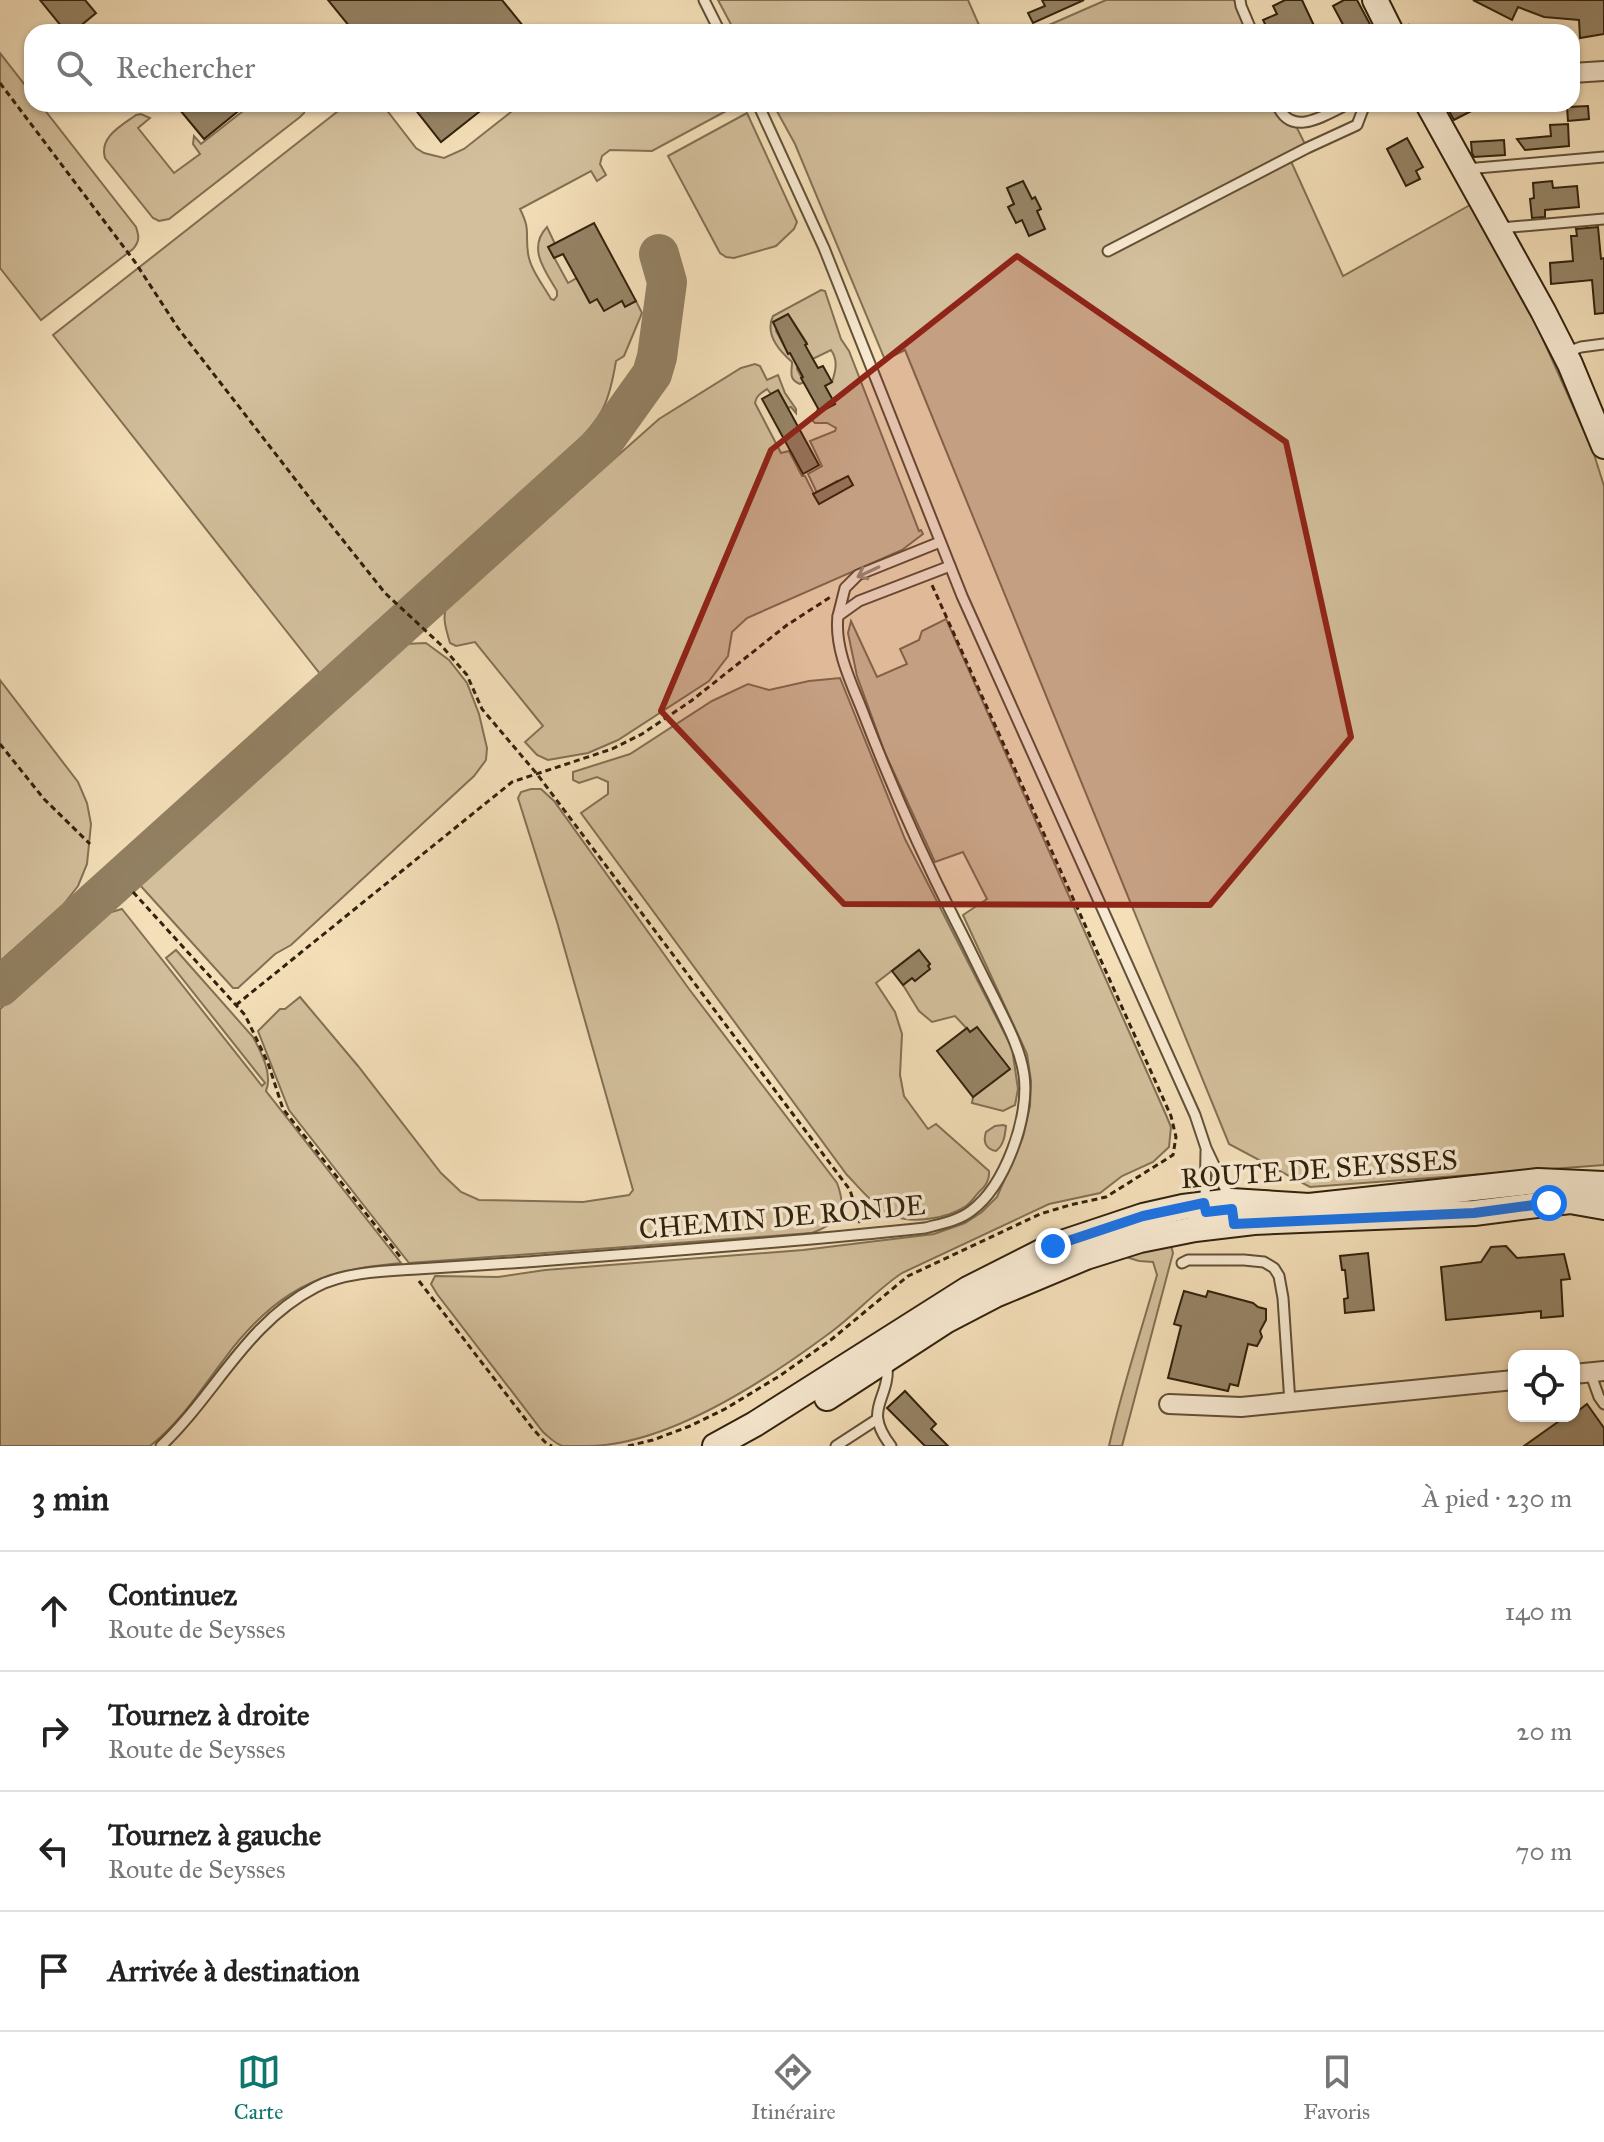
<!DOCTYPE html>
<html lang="fr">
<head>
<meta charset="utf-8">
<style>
  :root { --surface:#fff; --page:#f6f6f6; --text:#222; --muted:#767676; --line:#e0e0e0; --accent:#0f766e }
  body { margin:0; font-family:"IM FELL Great Primer",serif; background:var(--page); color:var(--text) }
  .controls { position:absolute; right:24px; bottom:24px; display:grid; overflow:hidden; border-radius:16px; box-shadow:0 2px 6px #0004 }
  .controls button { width:72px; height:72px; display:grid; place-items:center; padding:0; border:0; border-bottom:2px solid var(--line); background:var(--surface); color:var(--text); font:40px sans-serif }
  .stop { position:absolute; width:24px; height:24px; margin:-18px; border:6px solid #1a73e8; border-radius:50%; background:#fff }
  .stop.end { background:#1a73e8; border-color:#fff; box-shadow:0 2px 8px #0008 }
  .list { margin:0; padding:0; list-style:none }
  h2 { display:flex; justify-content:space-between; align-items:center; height:104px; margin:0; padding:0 32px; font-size:34px }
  h2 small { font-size:26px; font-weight:400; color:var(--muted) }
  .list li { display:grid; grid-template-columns:52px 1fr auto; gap:24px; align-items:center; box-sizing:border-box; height:120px; padding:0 32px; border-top:2px solid var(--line) }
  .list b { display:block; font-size:30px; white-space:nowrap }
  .list p { margin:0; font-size:26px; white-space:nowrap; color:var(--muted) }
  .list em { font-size:26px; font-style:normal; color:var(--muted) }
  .icon { flex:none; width:44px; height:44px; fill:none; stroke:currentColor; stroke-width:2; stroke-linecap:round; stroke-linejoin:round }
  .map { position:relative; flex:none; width:1604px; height:1446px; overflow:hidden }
  .search { position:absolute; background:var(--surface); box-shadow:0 2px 6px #0004; left:24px; right:24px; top:24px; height:88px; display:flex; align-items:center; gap:20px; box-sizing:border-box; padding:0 28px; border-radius:24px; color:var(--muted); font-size:30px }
  .sheet { height:584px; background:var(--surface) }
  nav { display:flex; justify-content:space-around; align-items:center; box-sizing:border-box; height:112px; border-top:2px solid var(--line); background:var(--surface); font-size:22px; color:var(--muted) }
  nav a { display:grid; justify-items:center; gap:4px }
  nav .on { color:var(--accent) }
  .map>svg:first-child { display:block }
</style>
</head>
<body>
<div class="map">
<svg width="1604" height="1446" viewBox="0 0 1604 1446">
  <rect width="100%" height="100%" fill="#f4dfb9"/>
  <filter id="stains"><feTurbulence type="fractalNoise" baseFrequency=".0025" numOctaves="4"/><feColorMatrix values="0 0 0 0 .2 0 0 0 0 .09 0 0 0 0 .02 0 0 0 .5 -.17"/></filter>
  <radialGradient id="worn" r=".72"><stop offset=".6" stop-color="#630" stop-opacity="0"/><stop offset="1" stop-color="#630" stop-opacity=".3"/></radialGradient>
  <g fill="#d3bf9c" stroke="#827054" stroke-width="2" fill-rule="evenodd">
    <polygon points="718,0 968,0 982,32 735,32"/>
    <polygon points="1106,0 1234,0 1250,32 1033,32"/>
    <path d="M0 53 32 94V104H40L136 227C139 236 140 241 133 249L41 320 0 268Z"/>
    <path d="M252 104H307L304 113 300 117 169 219 159 221 153 218 105 158C99 137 121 126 136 115L141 114 150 118 138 128 174 173 200 154 193 144 194 136 201 144Z"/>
    <path d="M347 104H382L416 148 424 153 444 158 464 149 521 104H583L584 106 588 104H739L652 151 610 150 602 156 600 164 606 175 597 181 591 171 520 209C531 231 525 232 528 253 530 269 543 285 551 299L554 300 557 296V291C545 271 527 248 547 227L555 244 549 248 568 283 577 278 589 302 597 299 622 301 625 306 636 301 642 313 624 356 616 361C609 403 603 417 572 447L321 675 53 335Z"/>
    <polygon points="773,104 1285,104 1307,148 1289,157 1343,276 1470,205 1533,317 1593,451 1604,486 1604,1165 1310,1187 1229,1144 905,350 885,360 795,144"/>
    <polygon points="747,113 797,222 794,229 776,246 734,258 726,257 720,253 668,156"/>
    <path d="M821 290 825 291 841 339 849 351 919 531 921 530 923 534 902 550 747 618 732 632 728 656 709 681 618 740 588 753 548 760 537 755 525 742 543 726 475 642 456 646 450 643C447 632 442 619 446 608L659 419 741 368 755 364 760 366 767 380 778 375 785 393 796 409V413L791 407 788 408 778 391 771 394 767 389C761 393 756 396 755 403L781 453 789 451 802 476H805L819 504 842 491 837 481 817 493 808 474 822 466 810 441 835 431 836 428 827 423H815L810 418 816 414 818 408 820 412 835 404 825 386 832 382C836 370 838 360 831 350L798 366 797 369 804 382 800 384C788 379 792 372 792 362 778 350 765 333 773 316ZM788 314 807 343 805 345 808 351 788 353 776 331 777 330 773 322Z"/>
    <path d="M946 619 1166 1115 1171 1127 1169 1147 1153 1162 1122 1176 1100 1193 1049 1204 902 1273C875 1291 854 1316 827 1335 765 1381 666 1446 587 1446 580 1446 570 1446 563 1446 555 1444 549 1437 543 1432L437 1294 431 1284 435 1276 498 1277 545 1270 803 1250 934 1234 965 1223 982 1212 997 1197 1023 1137 1030 1106 1031 1081 1027 1054 963 915 987 899 963 852 935 862 885 753 857 676 848 633 851 621 877 677 907 664 900 649 919 640 922 631Z"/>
    <polygon points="426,643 449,660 467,683 479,714 487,748 486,760 474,776 291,945 275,954 238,988 233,988 139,884 404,644"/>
    <path d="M840 678 905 839 1012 1048 1018 1089 1015 1105 1003 1111 972 1103 973 1097 1009 1069 977 1027 970 1032 955 1016 932 1022 919 1011 903 985 912 978 915 981 930 964 919 950 876 983 895 1012 902 1034 900 1075 904 1096 928 1129 936 1124 989 1171C990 1180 986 1186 979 1192 975 1196 971 1203 966 1206 948 1218 914 1224 894 1216 878 1211 859 1187 847 1175L581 813 608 794V782L597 777 579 783 573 780V772L630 754 712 701 748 684 769 690 809 681Z"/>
    <polygon points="0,680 78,782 87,803 91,824 87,864 78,886 60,909 0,961"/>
    <path d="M531 789H541L554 801 689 989 837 1183C848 1212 840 1222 812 1233L409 1263 289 1110 258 1031 280 1009H285L300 997 358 1066 441 1173 461 1192 479 1200 583 1202 629 1195 633 1190 557 922 518 798 521 792Z"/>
    <path d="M122 909 262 1086 265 1083 166 958 176 950 253 1037C261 1052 273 1074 266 1091L401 1263C376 1266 352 1268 329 1276 286 1289 251 1323 225 1358 201 1389 181 1422 150 1446H0V1009L108 913Z"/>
    <path d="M1003 1125 1006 1126C1005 1135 1004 1145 996 1151 985 1149 983 1141 986 1132L995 1126Z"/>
    <path d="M1171 1245 1173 1253 1122 1446H1109C1122 1388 1141 1332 1157 1275L1153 1262 1139 1261 1126 1257 1161 1246Z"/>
  </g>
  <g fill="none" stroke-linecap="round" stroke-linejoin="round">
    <polyline stroke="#928062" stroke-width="40" points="0,987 602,444 652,374 657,357 667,282 659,254"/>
  </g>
  <g fill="#968466" stroke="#31220c" stroke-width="2">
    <polygon points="40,0 85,0 96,13 73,32 66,32"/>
    <polygon points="328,0 502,0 528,32 354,32"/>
    <polygon points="1042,0 1084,0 1033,23 1028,13 1045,6"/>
    <polygon points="1285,0 1302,0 1317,32 1269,32 1263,20 1277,14 1273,6"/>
    <polygon points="1344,0 1357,0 1372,28 1365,32 1347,32 1333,6"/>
    <polygon points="1473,0 1604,0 1604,34 1580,38 1579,20 1544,17 1518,7 1512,20"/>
    <polygon points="175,104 247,104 204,139"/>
    <polygon points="411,104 489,104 441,142"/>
    <polygon points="1445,104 1485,104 1454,120"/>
    <polygon points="1588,106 1589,119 1568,121 1567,107"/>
    <polygon points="1568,124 1569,146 1525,150 1517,139 1551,136 1550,125"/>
    <polygon points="1407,138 1423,167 1416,171 1420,179 1406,186 1387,149"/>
    <polygon points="1504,140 1505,155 1474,157 1472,153 1471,142"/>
    <polygon points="1023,181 1032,199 1035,197 1041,209 1037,211 1045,229 1029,236 1022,220 1016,223 1008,207 1014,204 1007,188"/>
    <polygon points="1552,181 1553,188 1577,186 1579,207 1545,210 1545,217 1532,218 1530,199 1534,198 1533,183"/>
    <polygon points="594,223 636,301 625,307 622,301 604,311 597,299 590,303 563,254 554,258 548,247"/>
    <polygon points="1598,227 1601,259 1604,258 1604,313 1595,314 1592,280 1551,284 1550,263 1573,261 1571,236 1577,236 1576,229"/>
    <polygon points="788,314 807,344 805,345 818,368 823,366 832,382 825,386 835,404 820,412 801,378 803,377 790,353 788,354 773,322"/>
    <polygon points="778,390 819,465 803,474 762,399"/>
    <polygon points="848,476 853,485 819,504 813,494"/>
    <polygon points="919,950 930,964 928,966 930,969 915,981 912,978 903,985 892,971"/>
    <polygon points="977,1027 1010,1069 973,1097 937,1051 967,1028 970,1032"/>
    <polygon points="1506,1246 1517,1258 1564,1254 1570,1279 1561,1280 1563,1316 1541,1318 1541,1311 1446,1320 1441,1267 1481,1262 1491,1247"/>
    <polygon points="1368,1253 1374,1310 1345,1313 1344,1299 1348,1298 1345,1270 1342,1270 1340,1256"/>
    <polygon points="1184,1291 1206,1297 1208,1291 1253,1303 1258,1307 1266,1309 1266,1320 1260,1331 1262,1337 1257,1346 1248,1344 1238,1386 1230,1384 1228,1391 1168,1378 1181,1326 1174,1324"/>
    <polygon points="905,1391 936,1424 931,1429 948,1446 925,1446 887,1408"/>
    <polygon points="1587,1404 1604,1428 1604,1446 1524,1446 1562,1419 1564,1421 1574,1416 1574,1414"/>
  </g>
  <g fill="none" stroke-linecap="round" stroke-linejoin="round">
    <g stroke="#625137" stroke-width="13">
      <g id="lane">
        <polyline points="704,0 720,32"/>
        <polyline points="1240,0 1241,6 1252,32"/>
        <polyline points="758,104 824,248 962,596 1195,1115 1206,1148 1231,1201"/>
        <path d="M1277 104C1291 139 1325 115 1348 104"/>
        <polyline points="1466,169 1604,157"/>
        <polyline points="1500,228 1604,219"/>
        <polyline points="1108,251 1307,148 1357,125 1365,104"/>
        <polyline points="1567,352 1581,347 1604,344"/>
        <polyline points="940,542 858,575 845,588 838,616 859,601 950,566"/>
        <polyline points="1205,1204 1206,1151"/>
        <polyline points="1182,1263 1188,1260 1244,1260 1264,1262 1274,1268 1279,1276 1283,1298 1290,1403"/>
        <path d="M887 1363C891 1401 861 1407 891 1446"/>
        <polyline points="1590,1372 1599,1397 1604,1404"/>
        <path d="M161 1446C216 1394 246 1323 316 1287 344 1272 386 1271 417 1269 453 1267 490 1264 526 1262 659 1252 793 1242 925 1228 940 1224 958 1221 971 1211 1005 1186 1030 1117 1024 1075 1020 1047 1005 1021 993 996 980 971 968 945 955 920 921 853 891 785 864 715 852 684 834 649 838 616"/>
        <polyline points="836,1446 876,1420"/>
      </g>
    </g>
    <g stroke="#625137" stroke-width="22">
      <g id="street">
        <polyline points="1572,73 1604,71"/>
        <polyline points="1574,1374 1604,1371"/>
        <polyline points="1169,1404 1241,1407 1514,1380"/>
      </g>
    </g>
    <g stroke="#31220c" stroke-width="28">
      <g id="secondary">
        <polyline points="1375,0 1391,32"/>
        <polyline points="1428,104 1543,311 1570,364 1604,446"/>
        <polyline points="827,1398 947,1320 995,1295 1086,1257 1140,1240 1195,1229 1254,1222 1474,1213 1570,1201 1604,1207"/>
        <polyline points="715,1446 755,1424 968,1289 1053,1246 1143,1216 1183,1207 1231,1201 1309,1206 1538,1181 1604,1184"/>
      </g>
    </g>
    <g stroke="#31220c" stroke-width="3" stroke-dasharray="6 4" stroke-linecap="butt">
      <polyline points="1408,25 1426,32"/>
      <polyline points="0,83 135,262 178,328 319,510 385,593 440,644 467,675 482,709 537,774 850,1190 860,1223"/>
      <polyline points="0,744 44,799 90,844"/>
      <polyline points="133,892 245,1015 268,1063 283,1109 402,1259"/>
      <polyline points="236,1005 512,782 612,749 642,734 691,701 787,625 832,596"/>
      <polyline points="419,1281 533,1429 545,1442 552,1446"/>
      <polyline points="628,1446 653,1440 690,1426 725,1409 781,1375 832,1339 908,1276 1040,1214 1070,1205 1106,1197 1173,1155 1176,1137 1171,1116 932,585"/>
    </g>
    <use href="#lane" stroke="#f8ead2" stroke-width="9"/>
    <use href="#street" stroke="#f8ead2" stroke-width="18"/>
    <use href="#secondary" stroke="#f8ead2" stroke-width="24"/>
  </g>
  <defs><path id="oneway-shaft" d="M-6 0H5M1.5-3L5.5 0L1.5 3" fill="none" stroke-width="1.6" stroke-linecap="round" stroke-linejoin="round" transform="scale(2)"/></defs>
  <use stroke="#9e9079" href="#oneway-shaft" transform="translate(868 572) rotate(155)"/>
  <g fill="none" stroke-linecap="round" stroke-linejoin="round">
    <polyline stroke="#1a73e8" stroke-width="10" points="1053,1246 1143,1216 1204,1203 1206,1212 1232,1209 1234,1224 1474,1213 1549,1203"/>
  </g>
  <path fill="#8f2418" fill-opacity="0.2" stroke="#8f2418" stroke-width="6" stroke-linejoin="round" d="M1017 256 1286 442 1351 737 1210 905 844 904 661 711 771 450Z"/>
  <g text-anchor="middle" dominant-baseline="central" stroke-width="7" stroke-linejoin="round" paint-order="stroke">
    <g font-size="28" fill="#31220c" stroke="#f8ead2">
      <text transform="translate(1319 1169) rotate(-4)">ROUTE DE SEYSSES</text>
      <text transform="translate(782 1217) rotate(-5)">CHEMIN DE RONDE</text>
    </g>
  </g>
  <rect width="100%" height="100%" filter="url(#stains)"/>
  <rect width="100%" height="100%" fill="url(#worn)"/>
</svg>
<div class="controls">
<button><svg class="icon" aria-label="locate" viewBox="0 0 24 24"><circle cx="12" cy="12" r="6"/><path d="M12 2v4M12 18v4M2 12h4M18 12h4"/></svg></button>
</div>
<div class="stop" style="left:1549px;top:1203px"></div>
<div class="stop end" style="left:1053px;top:1246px"></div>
<div class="search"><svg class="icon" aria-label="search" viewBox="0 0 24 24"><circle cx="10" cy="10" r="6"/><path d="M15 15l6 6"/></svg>Rechercher</div>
</div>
<section class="sheet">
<h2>3 min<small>À pied · 230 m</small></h2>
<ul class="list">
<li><svg class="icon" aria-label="ahead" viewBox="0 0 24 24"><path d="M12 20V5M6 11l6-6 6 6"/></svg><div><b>Continuez</b><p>Route de Seysses</p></div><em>140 m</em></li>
<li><svg class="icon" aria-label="right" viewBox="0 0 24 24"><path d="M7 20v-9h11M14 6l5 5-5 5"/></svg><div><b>Tournez à droite</b><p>Route de Seysses</p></div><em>20 m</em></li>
<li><svg class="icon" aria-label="left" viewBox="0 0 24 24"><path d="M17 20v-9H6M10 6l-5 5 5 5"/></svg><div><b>Tournez à gauche</b><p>Route de Seysses</p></div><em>70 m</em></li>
<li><svg class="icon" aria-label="arrive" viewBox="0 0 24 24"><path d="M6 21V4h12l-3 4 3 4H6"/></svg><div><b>Arrivée à destination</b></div></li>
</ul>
</section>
<nav>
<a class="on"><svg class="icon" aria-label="map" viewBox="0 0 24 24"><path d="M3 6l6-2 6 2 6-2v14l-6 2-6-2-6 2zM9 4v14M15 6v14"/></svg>Carte</a>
<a><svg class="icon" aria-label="directions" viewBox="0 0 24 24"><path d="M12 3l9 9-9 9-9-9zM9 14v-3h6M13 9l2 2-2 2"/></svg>Itinéraire</a>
<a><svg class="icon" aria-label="saved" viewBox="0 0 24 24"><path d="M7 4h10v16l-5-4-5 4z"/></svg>Favoris</a>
</nav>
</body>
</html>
